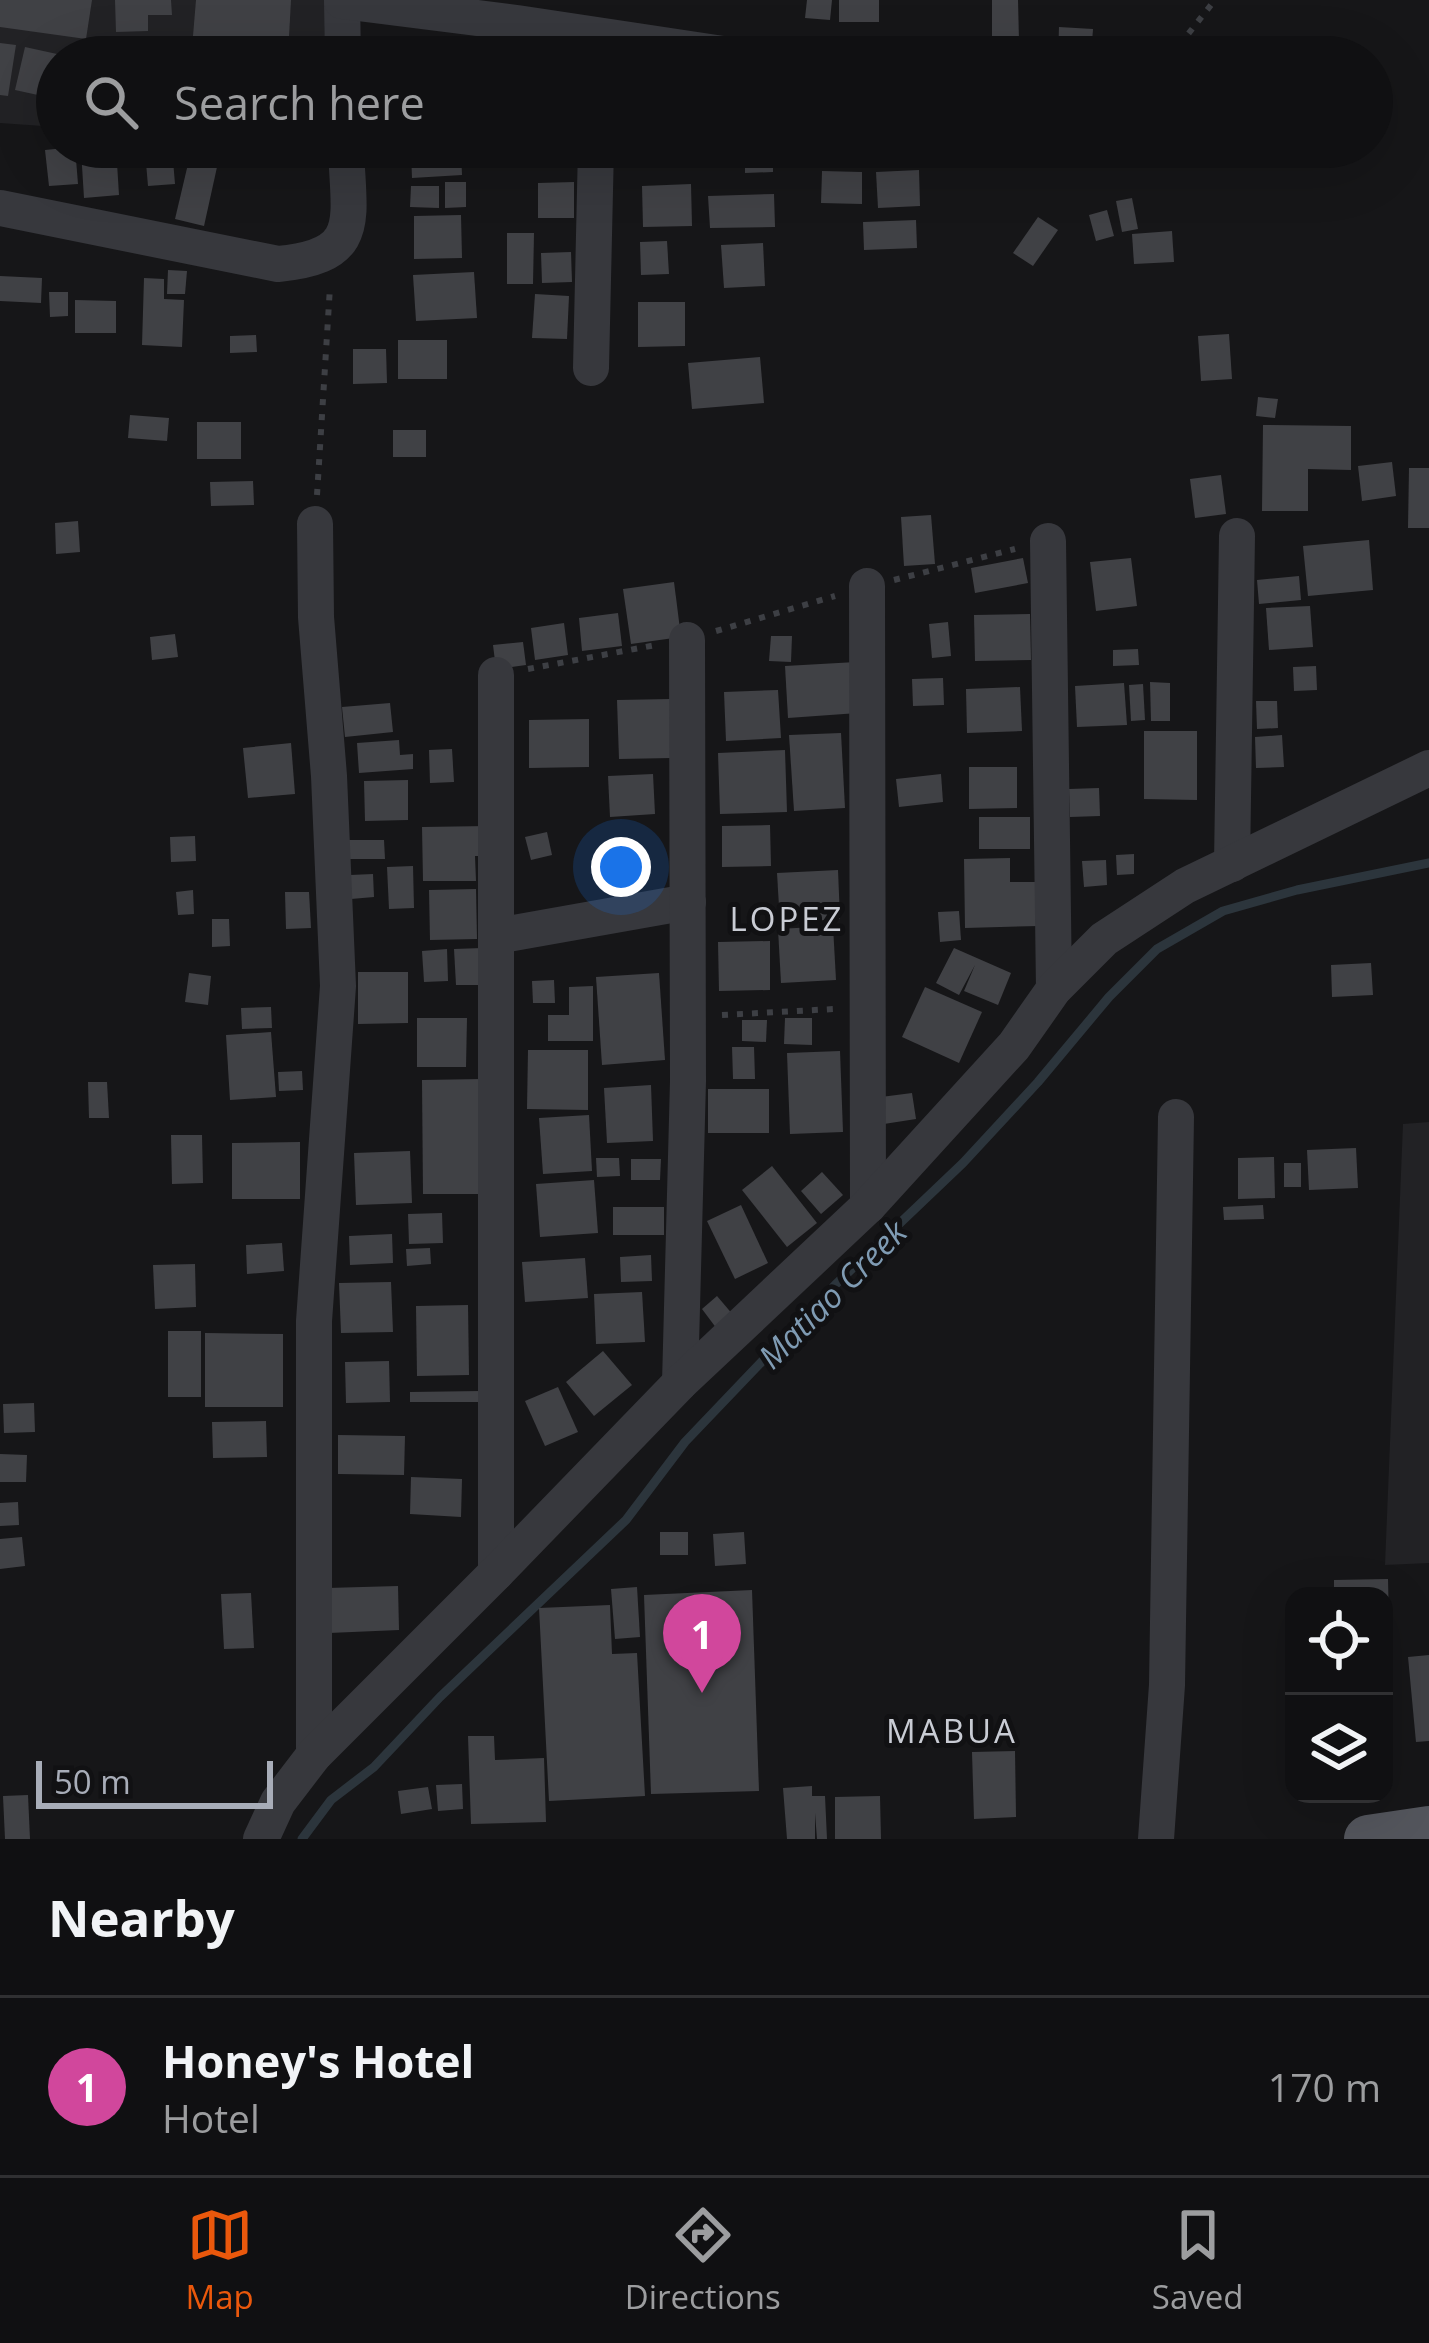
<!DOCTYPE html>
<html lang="en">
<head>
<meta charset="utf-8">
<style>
  :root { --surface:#101012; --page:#1e1e20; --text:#f1f3f6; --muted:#9c9d9f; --line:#303032; --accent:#ea580c }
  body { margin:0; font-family:"Open Sans",sans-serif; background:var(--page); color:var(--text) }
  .controls { position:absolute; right:36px; bottom:36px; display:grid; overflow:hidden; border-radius:24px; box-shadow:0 12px 48px #0002 }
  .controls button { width:108px; height:108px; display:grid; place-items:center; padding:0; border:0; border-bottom:3px solid var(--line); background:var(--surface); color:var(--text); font:60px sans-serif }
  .scale { position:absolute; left:36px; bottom:30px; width:237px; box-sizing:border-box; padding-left:12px; border:6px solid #a8adb8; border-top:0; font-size:33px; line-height:42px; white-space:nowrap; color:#a8adb8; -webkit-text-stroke:9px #111113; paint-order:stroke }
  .you { position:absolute; left:621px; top:867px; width:42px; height:42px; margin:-30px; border:9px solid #fff; border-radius:50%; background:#1a73e8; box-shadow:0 0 0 18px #1a73e833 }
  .badge { display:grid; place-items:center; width:78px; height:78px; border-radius:50%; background:var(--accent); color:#fff; font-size:39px; font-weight:700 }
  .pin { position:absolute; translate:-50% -99px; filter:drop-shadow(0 3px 6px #0008) }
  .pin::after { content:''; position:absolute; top:63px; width:42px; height:36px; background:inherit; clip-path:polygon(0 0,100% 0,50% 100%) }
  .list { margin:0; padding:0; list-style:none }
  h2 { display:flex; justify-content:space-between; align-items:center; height:156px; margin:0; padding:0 48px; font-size:51px }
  h2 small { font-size:39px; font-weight:400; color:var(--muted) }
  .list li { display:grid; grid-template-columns:78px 1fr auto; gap:36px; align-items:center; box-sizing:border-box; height:180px; padding:0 48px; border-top:3px solid var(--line) }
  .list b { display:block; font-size:45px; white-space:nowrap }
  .list p { margin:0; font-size:39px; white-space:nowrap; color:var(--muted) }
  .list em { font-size:39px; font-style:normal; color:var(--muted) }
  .icon { flex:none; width:66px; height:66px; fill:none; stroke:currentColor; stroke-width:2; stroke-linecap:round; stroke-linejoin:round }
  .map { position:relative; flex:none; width:1429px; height:1839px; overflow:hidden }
  .search { position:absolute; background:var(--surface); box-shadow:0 12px 48px #0002; left:36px; right:36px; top:36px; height:132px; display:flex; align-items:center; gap:30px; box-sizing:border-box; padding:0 42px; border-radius:66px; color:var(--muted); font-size:45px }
  .sheet { height:336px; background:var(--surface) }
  nav { display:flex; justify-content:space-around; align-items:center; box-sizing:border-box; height:168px; border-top:3px solid var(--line); background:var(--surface); font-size:33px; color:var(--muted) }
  nav a { display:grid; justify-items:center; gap:6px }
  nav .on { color:var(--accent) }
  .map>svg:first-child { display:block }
</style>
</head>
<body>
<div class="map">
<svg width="1429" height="1839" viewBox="0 0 1429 1839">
  <rect width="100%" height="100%" fill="#161618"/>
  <g fill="#222225">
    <polygon points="0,0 342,0 340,57 57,57 57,127 0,123"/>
    <polygon points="1429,1122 1429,1563 1385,1565 1403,1124"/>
  </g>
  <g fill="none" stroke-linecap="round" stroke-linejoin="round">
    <polyline stroke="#2c353c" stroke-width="9" points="302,1839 331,1800 374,1767 440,1697 626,1520 685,1442 835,1285 963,1163 1038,1082 1109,997 1157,949 1223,911 1297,890 1429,863"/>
  </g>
  <g fill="#404145">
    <polygon points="0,0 92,0 86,39 0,27"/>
    <polygon points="115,0 171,0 172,15 148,15 148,31 116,32"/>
    <polygon points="196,0 291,0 288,55 192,48"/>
    <polygon points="807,0 832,0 830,20 805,18"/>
    <rect x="839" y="0" width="40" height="22"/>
    <polygon points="992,0 1018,0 1019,41 992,41"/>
    <polygon points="1059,27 1093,29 1091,57 1058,57"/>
    <polygon points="0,43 16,45 8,96 0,95"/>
    <polygon points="25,47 57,54 47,97 15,90"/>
    <polygon points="75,147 78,184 49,186 45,150"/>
    <polygon points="116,147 119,195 84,198 81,150"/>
    <polygon points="192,147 221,149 204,226 175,219"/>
    <polygon points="523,147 573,147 574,159 524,162"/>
    <polygon points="643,147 678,147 679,160 644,162"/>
    <polygon points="745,147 773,147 773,172 745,173"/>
    <polygon points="926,147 972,147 973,158 926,159"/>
    <polygon points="172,148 175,184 148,186 145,151"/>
    <polygon points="461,151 462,175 412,178 411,153"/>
    <polygon points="919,170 920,206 878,208 876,172"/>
    <polygon points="822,171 862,172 862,204 821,203"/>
    <polygon points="445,182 466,182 466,207 445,208"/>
    <polygon points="574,182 574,218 538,218 538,183"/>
    <polygon points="691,184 692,226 643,227 642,186"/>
    <polygon points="411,186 439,186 439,208 410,207"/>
    <polygon points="774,194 775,227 710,228 708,196"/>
    <polygon points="1132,198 1138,229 1122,232 1116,201"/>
    <polygon points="1107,210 1114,236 1096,241 1089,215"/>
    <polygon points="461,215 462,258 414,259 414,216"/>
    <polygon points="1038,217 1058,230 1033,266 1013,253"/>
    <polygon points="916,220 917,248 864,250 863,222"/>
    <polygon points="1172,231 1174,262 1134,264 1132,234"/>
    <polygon points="507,233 534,233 533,284 507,284"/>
    <polygon points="667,241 669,274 641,275 640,242"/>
    <polygon points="763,243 765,286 724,288 721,245"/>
    <polygon points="571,252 572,282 542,283 541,253"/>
    <polygon points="168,270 187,271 185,294 167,294"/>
    <polygon points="474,272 477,318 416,321 413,275"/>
    <polygon points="0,276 42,278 41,303 0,301"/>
    <polygon points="144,278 164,279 164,299 184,300 182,347 142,345"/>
    <polygon points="49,292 68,292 68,316 50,317"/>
    <polygon points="535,294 569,296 567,339 532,338"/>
    <polygon points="75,300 116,301 116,333 75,333"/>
    <polygon points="638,302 685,302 685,346 638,347"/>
    <polygon points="1229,334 1232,379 1201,381 1198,336"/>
    <polygon points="256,335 257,352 230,353 230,336"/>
    <rect x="398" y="340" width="49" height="39"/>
    <polygon points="353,349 386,349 387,383 353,384"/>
    <polygon points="760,357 764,403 692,409 688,363"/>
    <polygon points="1258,397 1278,399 1275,418 1256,416"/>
    <polygon points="130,415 169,418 167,441 128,438"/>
    <rect x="197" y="422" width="44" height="37"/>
    <polygon points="1263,425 1351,426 1351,470 1308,469 1308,511 1262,511"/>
    <rect x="393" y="430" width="33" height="27"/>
    <polygon points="1392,462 1396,496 1362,501 1358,466"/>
    <polygon points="1409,468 1429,468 1429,528 1408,528"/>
    <polygon points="1221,475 1226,514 1195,518 1190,479"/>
    <polygon points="253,481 254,505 211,506 210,482"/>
    <polygon points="931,515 935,564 904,566 901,517"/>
    <polygon points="78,521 80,552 56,554 55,523"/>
    <polygon points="1369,540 1373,590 1308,596 1303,546"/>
    <polygon points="1023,558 1028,583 975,593 971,568"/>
    <polygon points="1131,558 1137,606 1096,611 1090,562"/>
    <polygon points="1299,576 1301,600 1259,604 1257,580"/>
    <polygon points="674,582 681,637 631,644 623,589"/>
    <polygon points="1310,606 1313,647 1269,650 1266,608"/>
    <polygon points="618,613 622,646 582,651 579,618"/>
    <polygon points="1030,614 1031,660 975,661 974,615"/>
    <polygon points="948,622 951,656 932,658 929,624"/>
    <polygon points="564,623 568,655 535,660 531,628"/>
    <polygon points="175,634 178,657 152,660 150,637"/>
    <polygon points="771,636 792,636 791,662 769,661"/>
    <polygon points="523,642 526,665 496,669 493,645"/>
    <polygon points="1138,649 1139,665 1113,666 1113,650"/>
    <polygon points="856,662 858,713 788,718 785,666"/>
    <polygon points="1316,666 1317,690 1294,691 1293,667"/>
    <polygon points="943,678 944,705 913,706 912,679"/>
    <polygon points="1150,682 1170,683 1170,721 1151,721"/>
    <polygon points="1124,683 1127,725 1077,727 1075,686"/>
    <polygon points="1143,684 1145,720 1131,721 1129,685"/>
    <polygon points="1020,687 1022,731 967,733 966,689"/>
    <polygon points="778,690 781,738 726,741 724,692"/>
    <polygon points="671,699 672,758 619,759 617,700"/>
    <polygon points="1256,701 1277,701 1278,728 1257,729"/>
    <polygon points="390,703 393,732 345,737 342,707"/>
    <polygon points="589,719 589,767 529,768 529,720"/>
    <polygon points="1144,731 1197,731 1197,800 1144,799"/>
    <polygon points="841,733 845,808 794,811 789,735"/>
    <polygon points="1282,735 1284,767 1256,768 1255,737"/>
    <polygon points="399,740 400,755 413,754 413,769 359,773 357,743"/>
    <polygon points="291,743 295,794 248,798 243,748"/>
    <polygon points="452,749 454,782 430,783 429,750"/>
    <polygon points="785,750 787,812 720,814 718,753"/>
    <polygon points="969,767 1017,767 1017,808 969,809"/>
    <polygon points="653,774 655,814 610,817 608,776"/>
    <polygon points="941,774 943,802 899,807 896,779"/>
    <polygon points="408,780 408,820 365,821 364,781"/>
    <polygon points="1099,788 1100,816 1070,817 1069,789"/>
    <rect x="979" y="817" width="51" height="32"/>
    <polygon points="770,825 771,866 722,867 722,826"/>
    <polygon points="488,826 488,856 475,856 476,881 423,881 422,827"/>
    <polygon points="547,832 552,855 531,860 525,837"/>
    <polygon points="195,836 196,861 171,862 170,837"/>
    <polygon points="348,840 384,840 385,859 348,859"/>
    <polygon points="1134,854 1134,874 1117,875 1116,855"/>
    <polygon points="1010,858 1010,882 1038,882 1039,926 965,928 964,859"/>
    <polygon points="1106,860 1107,885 1084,887 1082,861"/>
    <polygon points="413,866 414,908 389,909 387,867"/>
    <polygon points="838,870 840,919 780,923 777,873"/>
    <polygon points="373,874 374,897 351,899 350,875"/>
    <polygon points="476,889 477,939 430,940 429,890"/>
    <polygon points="193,890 194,914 178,915 176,892"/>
    <polygon points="285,892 309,892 311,928 286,929"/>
    <polygon points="959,911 961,940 940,942 938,912"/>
    <polygon points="212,919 229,919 230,946 212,947"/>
    <polygon points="833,926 836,980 781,983 778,929"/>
    <polygon points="770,941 770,990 719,991 718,942"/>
    <polygon points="482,948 483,985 456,985 454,949"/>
    <polygon points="954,948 1011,973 998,1005 964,991 975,965 959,995 936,983"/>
    <polygon points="447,949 448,981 424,982 422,951"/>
    <polygon points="1371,963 1373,995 1332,997 1331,965"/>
    <polygon points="358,972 408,972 408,1023 358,1024"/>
    <polygon points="189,973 211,976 208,1005 185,1002"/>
    <polygon points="659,973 665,1060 602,1065 596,977"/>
    <polygon points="554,980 555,1003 533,1003 532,981"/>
    <polygon points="593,986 593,1041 548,1041 548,1015 569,1015 569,987"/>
    <polygon points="925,987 982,1012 959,1063 902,1037"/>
    <polygon points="271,1007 272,1028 242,1029 241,1008"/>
    <polygon points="417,1018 467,1018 466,1067 417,1067"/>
    <polygon points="785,1018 812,1018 812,1045 784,1044"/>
    <polygon points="742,1020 767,1020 766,1042 742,1041"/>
    <polygon points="271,1032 276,1097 230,1100 226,1035"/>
    <polygon points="732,1047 754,1047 755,1079 733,1079"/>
    <polygon points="528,1050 588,1050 588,1110 527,1109"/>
    <polygon points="840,1051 843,1132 790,1134 787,1053"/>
    <polygon points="302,1071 303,1090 279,1091 278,1072"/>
    <polygon points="482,1079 483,1194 423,1194 422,1080"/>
    <polygon points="88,1082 107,1082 109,1118 89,1118"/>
    <polygon points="651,1085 653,1141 607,1143 604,1088"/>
    <rect x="708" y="1089" width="61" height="44"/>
    <polygon points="912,1093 916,1119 884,1124 881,1097"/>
    <polygon points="589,1115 592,1171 543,1174 539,1118"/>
    <polygon points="171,1135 202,1135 203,1183 172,1184"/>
    <polygon points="300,1142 300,1199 232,1199 232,1143"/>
    <polygon points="1356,1148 1358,1188 1309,1190 1307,1150"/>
    <polygon points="410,1151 412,1203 356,1205 354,1153"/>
    <polygon points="1274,1157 1275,1198 1238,1199 1238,1158"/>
    <polygon points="596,1158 619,1158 620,1176 597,1177"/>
    <polygon points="631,1159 661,1159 660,1180 631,1180"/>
    <rect x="1284" y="1163" width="17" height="24"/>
    <polygon points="772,1166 817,1223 787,1247 742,1190"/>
    <polygon points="822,1172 843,1195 821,1214 801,1191"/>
    <polygon points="594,1180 598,1233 540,1237 536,1184"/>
    <polygon points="741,1205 768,1263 735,1279 707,1221"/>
    <polygon points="1263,1205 1264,1219 1224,1220 1223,1207"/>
    <rect x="613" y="1207" width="51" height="28"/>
    <polygon points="442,1213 443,1243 409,1244 408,1214"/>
    <polygon points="392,1234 393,1263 350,1265 349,1236"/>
    <polygon points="282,1243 284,1271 247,1274 246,1245"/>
    <polygon points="430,1248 431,1264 407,1266 406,1249"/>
    <polygon points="651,1255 652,1281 621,1282 620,1257"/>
    <polygon points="585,1258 588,1298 525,1302 522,1262"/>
    <polygon points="195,1264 196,1307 155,1309 153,1265"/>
    <polygon points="391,1282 393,1332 341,1333 339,1283"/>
    <polygon points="642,1292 645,1342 596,1344 594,1294"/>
    <polygon points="717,1296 734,1316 717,1329 702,1309"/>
    <polygon points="468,1305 469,1375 417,1376 416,1306"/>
    <rect x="168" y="1331" width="33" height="66"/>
    <polygon points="205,1333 283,1334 283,1407 205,1407"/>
    <polygon points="603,1351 632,1385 594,1416 566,1382"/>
    <polygon points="389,1361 390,1402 346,1403 345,1362"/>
    <polygon points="558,1387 578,1432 545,1446 525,1401"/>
    <polygon points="481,1391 481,1402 410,1402 410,1392"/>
    <polygon points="34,1403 35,1432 4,1433 3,1404"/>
    <polygon points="266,1421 267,1457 213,1458 212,1422"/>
    <polygon points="338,1435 405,1436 404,1475 338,1474"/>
    <polygon points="0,1454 27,1455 26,1482 0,1482"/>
    <polygon points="411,1477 462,1479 461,1517 410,1514"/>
    <polygon points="18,1502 19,1525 0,1526 0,1503"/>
    <rect x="660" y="1532" width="28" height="23"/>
    <polygon points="744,1532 746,1564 715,1566 713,1534"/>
    <polygon points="22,1537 25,1566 0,1569 0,1539"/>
    <polygon points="1388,1579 1390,1670 1384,1670 1384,1596 1334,1596 1334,1580"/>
    <polygon points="398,1586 399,1630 329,1633 327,1588"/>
    <polygon points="637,1587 640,1637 615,1639 611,1589"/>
    <polygon points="752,1590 759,1791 651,1794 644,1595"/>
    <polygon points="251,1593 254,1648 224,1649 221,1594"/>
    <polygon points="610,1605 612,1654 637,1653 645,1796 549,1801 539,1608"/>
    <polygon points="1429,1655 1429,1741 1416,1742 1408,1657"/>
    <polygon points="468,1736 494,1736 495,1760 544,1758 546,1822 471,1824"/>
    <polygon points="1015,1751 1016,1817 974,1819 972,1752"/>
    <polygon points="462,1784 463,1809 438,1811 436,1785"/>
    <polygon points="812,1786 812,1796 825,1796 827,1839 817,1839 815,1813 815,1839 787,1839 783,1788"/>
    <polygon points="428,1787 432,1809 401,1814 398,1791"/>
    <polygon points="28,1795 30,1839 5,1839 3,1796"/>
    <polygon points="880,1796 881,1839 835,1839 835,1797"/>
  </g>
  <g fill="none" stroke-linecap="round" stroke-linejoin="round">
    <g stroke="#3d3f44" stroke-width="6" stroke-dasharray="6 9" stroke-linecap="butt">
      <polyline points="1170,57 1215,0"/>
      <polyline points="317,495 330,287"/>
      <polyline points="894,580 1015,549"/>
      <polyline points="716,631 835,596"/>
      <polyline points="528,669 656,645"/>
      <polyline points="722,1015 834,1009"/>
    </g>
    <g stroke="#37383d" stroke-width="36">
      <polyline points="342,0 343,57"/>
      <polyline points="342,1 517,23 743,57"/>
      <path d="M0 208 278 264C365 256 348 219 346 147"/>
      <polyline points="591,368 596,147"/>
      <polyline points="1048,541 1054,989"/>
      <polyline points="867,586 868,1206"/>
      <polyline points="1232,864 1237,536"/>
      <polyline points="497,936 688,902"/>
      <polyline points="680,1383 688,1081 687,640"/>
      <polyline points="496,1573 496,675"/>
      <polyline points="314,1755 314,1321 338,986 329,776 316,617 315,524"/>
      <polyline points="261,1839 278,1802 314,1755 496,1573 680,1383 868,1206 1014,1046 1054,989 1104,939 1185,886 1429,768"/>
      <polyline points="1156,1839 1167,1685 1176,1117"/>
    </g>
    <polyline stroke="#53555c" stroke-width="48" points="1368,1839 1429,1830"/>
  </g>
  <g text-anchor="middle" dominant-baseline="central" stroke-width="10" stroke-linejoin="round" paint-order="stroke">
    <g font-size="33" letter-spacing="3" fill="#c9ccd4" stroke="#111113">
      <text x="787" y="918">LOPEZ</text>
      <text x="952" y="1730">MABUA</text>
    </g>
    <g font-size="33" font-style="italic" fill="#7f9bb3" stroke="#111113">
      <text transform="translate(832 1294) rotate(-45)">Matiao Creek</text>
    </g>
  </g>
</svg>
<div class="controls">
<button><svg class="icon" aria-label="locate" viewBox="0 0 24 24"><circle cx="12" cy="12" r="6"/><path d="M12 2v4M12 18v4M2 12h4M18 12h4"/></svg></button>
<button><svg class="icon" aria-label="layers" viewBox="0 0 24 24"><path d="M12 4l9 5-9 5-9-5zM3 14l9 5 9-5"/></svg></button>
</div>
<div class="scale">50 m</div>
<div class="you"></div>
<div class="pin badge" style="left:702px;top:1693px;background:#d1479c">1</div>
<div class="search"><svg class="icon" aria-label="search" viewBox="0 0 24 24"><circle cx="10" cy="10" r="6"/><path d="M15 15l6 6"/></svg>Search here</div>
</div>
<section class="sheet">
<h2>Nearby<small></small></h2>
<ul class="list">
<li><span class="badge" style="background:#d1479c">1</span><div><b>Honey's Hotel</b><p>Hotel</p></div><em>170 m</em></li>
</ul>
</section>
<nav>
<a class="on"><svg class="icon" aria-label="map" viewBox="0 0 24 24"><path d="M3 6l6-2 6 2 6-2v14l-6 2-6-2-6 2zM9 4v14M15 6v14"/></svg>Map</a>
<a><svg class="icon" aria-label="directions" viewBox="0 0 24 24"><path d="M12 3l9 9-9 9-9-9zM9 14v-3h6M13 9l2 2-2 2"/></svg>Directions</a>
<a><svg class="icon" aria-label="saved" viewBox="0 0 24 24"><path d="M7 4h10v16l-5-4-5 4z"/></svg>Saved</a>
</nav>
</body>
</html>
